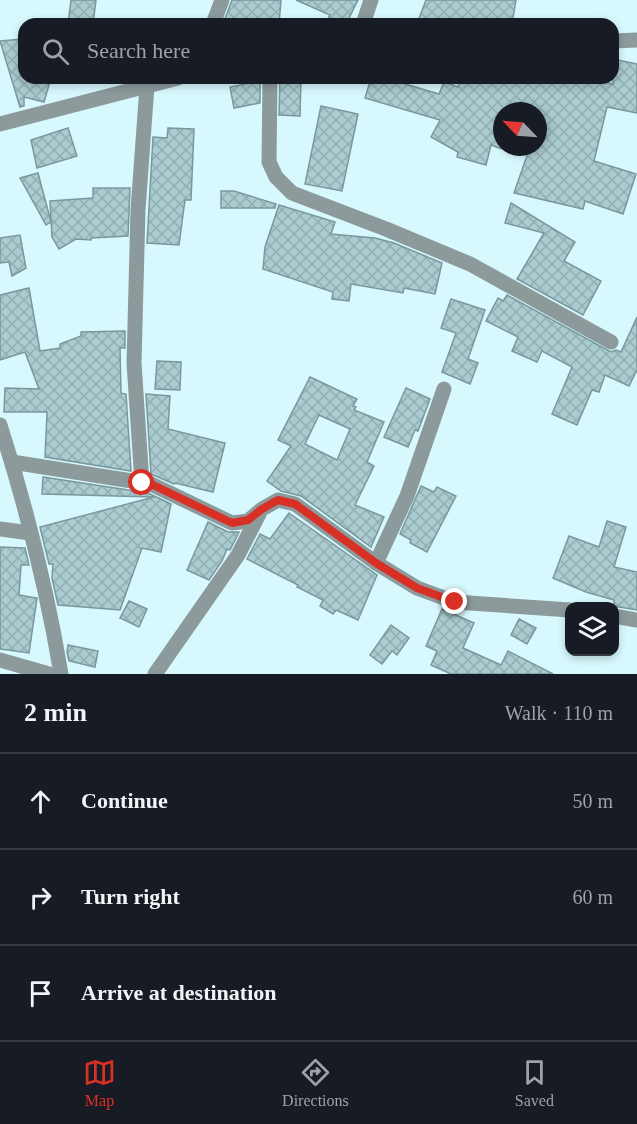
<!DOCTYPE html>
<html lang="en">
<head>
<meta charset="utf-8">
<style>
  :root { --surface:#171b24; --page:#20242c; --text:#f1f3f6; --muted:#9ea1a6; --line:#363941; --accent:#d93025 }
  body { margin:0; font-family:Georgia,serif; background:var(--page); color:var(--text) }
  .controls { position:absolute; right:18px; bottom:18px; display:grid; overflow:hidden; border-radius:12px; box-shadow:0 3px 9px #0003 }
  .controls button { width:54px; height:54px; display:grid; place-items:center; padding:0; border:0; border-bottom:2px solid var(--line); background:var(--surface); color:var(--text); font:30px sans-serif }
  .compass { position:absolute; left:493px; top:102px; width:54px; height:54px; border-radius:50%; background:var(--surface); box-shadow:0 3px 9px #0003; rotate:295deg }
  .stop { position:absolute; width:18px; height:18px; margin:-14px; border:4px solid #d93025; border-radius:50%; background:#fff }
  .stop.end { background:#d93025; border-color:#fff; box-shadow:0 2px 6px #0008 }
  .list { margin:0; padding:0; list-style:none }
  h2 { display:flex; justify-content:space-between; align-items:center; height:78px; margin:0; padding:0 24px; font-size:26px }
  h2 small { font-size:20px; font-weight:400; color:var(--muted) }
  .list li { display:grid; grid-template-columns:39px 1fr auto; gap:18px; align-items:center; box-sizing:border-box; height:96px; padding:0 24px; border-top:2px solid var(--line) }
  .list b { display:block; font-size:22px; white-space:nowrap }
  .list em { font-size:20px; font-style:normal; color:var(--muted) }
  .icon { flex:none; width:33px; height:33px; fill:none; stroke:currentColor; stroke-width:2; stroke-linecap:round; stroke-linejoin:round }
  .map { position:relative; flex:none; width:637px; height:674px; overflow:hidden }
  .search { position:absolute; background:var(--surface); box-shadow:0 3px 9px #0003; left:18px; right:18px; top:18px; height:66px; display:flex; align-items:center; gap:15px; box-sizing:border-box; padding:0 21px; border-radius:18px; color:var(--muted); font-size:22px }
  .sheet { height:366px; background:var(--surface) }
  nav { display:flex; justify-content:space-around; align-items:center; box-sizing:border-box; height:84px; border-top:2px solid var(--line); background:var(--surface); font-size:16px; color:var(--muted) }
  nav a { display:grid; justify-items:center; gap:3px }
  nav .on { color:var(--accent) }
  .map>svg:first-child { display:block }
</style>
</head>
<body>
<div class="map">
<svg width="637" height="674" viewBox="0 0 637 674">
  <defs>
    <pattern id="building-cross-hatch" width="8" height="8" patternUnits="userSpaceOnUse" patternTransform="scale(1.5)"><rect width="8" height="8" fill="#aacbd0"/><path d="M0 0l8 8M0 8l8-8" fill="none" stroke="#91aeb2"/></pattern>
  </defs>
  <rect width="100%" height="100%" fill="#d7f9fe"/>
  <g fill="url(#building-cross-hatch)" stroke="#79989d" stroke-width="1.5" fill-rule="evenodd">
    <polygon points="71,0 96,0 93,24 68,24"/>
    <polygon points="232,0 281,0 279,24 223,24"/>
    <polygon points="296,0 358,0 346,24 325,24 330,15"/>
    <polygon points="426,0 516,0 512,24 417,24"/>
    <polygon points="22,39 24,48 24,78 51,78 44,102 24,97 24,106 20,107 0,41"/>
    <polygon points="613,59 637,64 637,113 607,107 594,161 636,174 623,214 585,201 583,209 514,193 530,147 538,147 538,111 502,111 502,149 491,145 486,165 457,157 458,152 431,137 440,120 365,98 371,78 385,78 439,94 444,82 458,87 461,78 586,78 613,84"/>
    <polygon points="280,78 301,79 300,116 279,115"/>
    <polygon points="260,81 260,103 234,108 230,87"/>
    <polygon points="321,106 358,114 342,191 305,184"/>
    <polygon points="68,128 77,156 37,168 31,140"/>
    <polygon points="168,128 194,129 191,200 185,200 179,245 147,243 153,137 167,138"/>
    <polygon points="38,173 51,222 46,225 20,178"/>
    <polygon points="93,188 130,188 128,236 91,238 91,240 76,239 59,249 52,237 50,201 93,198"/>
    <polygon points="221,191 234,191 276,204 275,208 221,208"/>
    <polygon points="511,203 575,242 564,261 601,281 583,315 517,279 544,233 505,223"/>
    <polygon points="279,205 335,222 331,234 375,238 394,243 442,263 435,294 404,288 403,293 351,284 349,301 332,299 333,292 263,269 265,247"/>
    <polygon points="20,235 26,268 12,276 9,262 0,263 0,238"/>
    <polygon points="29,288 40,351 60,348 60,344 81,336 81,332 125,331 125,348 120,348 121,393 126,394 131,471 45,457 47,412 4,412 5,388 39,389 25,352 0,360 0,295"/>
    <polygon points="507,295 611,352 616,350 621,352 637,317 637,370 629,386 605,375 599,392 592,390 577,425 552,414 572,367 542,351 537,362 512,351 518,337 486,321 498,298 503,301"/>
    <polygon points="451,299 485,310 468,359 478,363 470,384 442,372 456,333 441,328"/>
    <polygon points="157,361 181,362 180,390 155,389"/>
    <path d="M310 377 357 399 353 406 356 407 354 410 384 422 367 462 374 466 355 505 384 517 371 547 301 496 281 491 267 481 291 446 278 440ZM319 415 350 429 337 460 305 444Z"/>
    <polygon points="406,388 430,399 418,431 415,430 408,447 384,437"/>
    <polygon points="146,394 170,396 168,429 225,443 213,492 175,483 174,484 151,474"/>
    <polygon points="43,477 148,493 171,504 161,552 142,548 120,610 58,605 52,578 53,564 49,564 40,527 154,497 42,494"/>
    <polygon points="421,486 434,492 437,487 456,496 427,552 410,543 411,540 400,534"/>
    <polygon points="289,513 377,575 358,620 336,610 333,614 320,606 323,600 297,587 298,585 247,559 259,536 260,534 270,539"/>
    <polygon points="607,521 626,527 614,567 637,572 637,610 614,606 614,600 586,592 553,578 569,536 599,547"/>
    <polygon points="208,522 228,532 239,532 230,550 227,549 222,561 209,580 187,570"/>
    <polygon points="0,547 25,548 29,565 21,565 19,595 37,598 29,653 0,649"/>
    <polygon points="129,601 147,609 139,627 120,618"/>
    <polygon points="442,609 474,623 463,648 501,665 508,651 553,674 451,674 431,665 437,651 426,646"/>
    <polygon points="519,619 536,628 527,644 511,635"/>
    <polygon points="391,625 409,638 397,655 392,651 382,664 370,655"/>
    <polygon points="68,645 98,651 95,667 69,661 67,652"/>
  </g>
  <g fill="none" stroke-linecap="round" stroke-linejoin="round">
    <g stroke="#8c9a9c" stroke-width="15">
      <polyline points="213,24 222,0"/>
      <polyline points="363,24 371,0"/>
      <polyline points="270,78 269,162 276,177 292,193 386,229 470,264 611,342"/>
      <path d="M0 425C26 506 47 590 61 674"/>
      <polyline points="12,462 151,484 232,523 248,521 262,509 278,500 295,504 376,563 417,588 455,602 570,610"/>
      <polyline points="142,483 134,363 138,210 147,86"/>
      <polyline points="0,529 30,533"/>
      <polyline points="376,563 407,496 444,389"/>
      <polyline points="614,616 637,620"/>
      <polyline points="0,660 49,674"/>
      <polyline points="155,674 238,555 259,514"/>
    </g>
    <g stroke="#8c9a9c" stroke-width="15">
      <polyline points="613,41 637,40"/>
      <polyline points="0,124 178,78"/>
    </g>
  </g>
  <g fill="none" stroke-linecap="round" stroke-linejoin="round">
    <polyline stroke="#d93025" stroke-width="8" points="142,483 151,484 232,523 248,520 262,509 278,500 295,504 376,563 417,588 455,602"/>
  </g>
</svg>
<div class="controls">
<button><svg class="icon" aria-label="layers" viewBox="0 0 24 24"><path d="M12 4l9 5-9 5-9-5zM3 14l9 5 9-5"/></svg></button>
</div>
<svg class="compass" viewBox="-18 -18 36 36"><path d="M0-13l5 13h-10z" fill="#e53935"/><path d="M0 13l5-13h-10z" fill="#9ea1a6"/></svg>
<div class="stop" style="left:142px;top:483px"></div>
<div class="stop end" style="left:455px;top:602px"></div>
<div class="search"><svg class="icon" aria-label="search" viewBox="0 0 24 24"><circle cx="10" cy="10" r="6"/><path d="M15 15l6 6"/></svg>Search here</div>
</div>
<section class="sheet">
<h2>2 min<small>Walk · 110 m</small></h2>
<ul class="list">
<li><svg class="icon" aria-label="ahead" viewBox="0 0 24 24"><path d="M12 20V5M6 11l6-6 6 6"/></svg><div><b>Continue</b></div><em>50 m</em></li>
<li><svg class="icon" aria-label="right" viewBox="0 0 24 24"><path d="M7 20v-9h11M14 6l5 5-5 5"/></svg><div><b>Turn right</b></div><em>60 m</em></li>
<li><svg class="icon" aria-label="arrive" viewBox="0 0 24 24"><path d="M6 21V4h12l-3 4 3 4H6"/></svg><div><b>Arrive at destination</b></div></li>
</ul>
</section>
<nav>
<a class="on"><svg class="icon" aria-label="map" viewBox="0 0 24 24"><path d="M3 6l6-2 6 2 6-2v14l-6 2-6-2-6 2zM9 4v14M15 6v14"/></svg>Map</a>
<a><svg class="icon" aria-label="directions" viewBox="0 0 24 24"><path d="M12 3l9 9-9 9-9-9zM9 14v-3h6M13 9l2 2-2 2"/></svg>Directions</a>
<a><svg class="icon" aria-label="saved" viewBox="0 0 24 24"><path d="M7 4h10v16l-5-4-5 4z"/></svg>Saved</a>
</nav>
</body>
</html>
